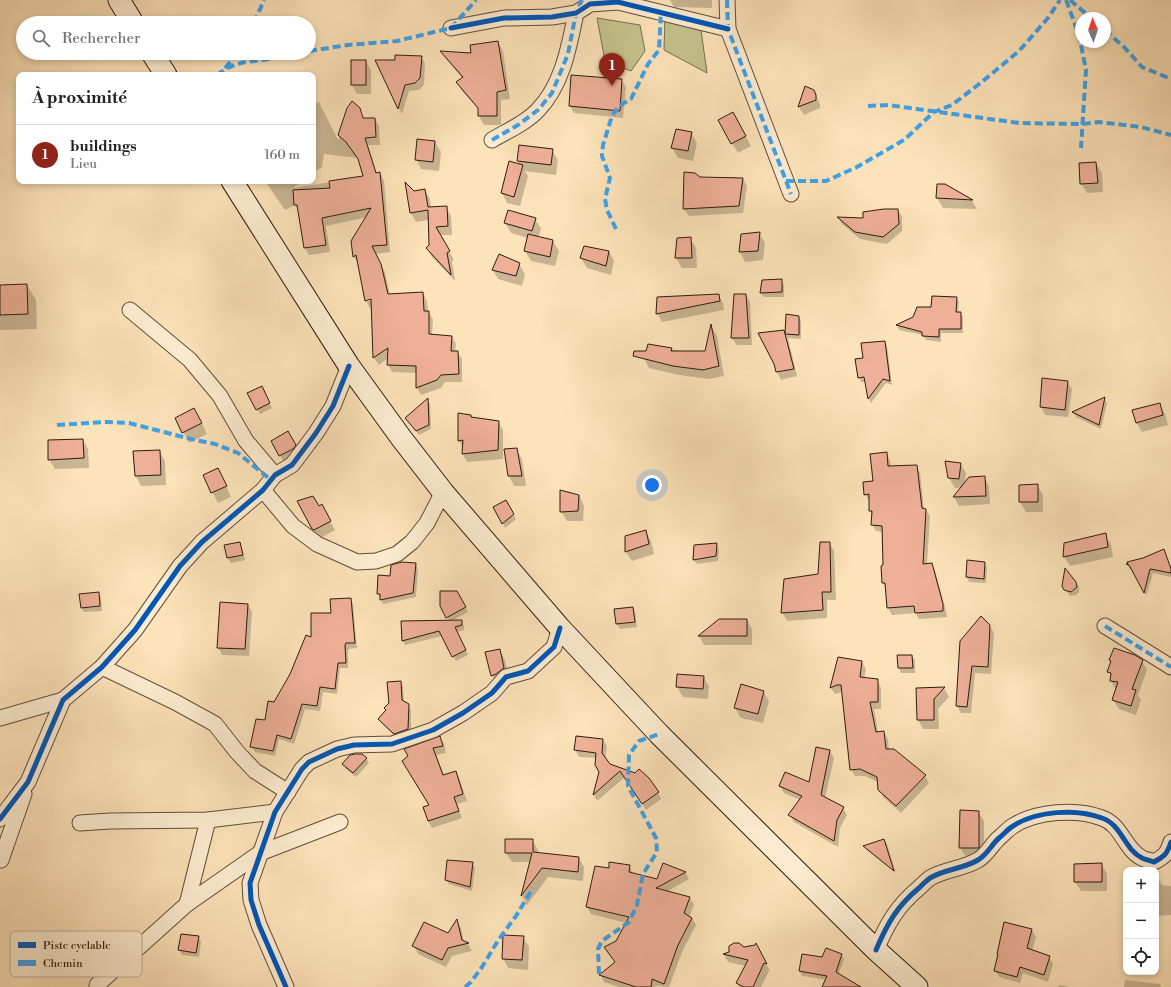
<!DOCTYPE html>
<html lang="fr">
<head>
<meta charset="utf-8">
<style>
  :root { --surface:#fff; --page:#f2f2f2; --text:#222; --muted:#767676; --line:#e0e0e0; --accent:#8f2418 }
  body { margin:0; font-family:"Libre Bodoni",serif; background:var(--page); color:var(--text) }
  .controls { position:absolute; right:12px; bottom:12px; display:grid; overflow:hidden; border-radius:8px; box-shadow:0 2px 6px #0003 }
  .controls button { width:36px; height:36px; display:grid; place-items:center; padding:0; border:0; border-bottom:1px solid var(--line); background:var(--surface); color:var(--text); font:20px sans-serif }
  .compass { position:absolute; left:1075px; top:12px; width:36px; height:36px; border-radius:50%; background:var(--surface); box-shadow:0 2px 6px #0003; rotate:358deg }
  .you { position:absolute; left:652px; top:485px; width:14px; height:14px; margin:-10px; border:3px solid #fff; border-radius:50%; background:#1a73e8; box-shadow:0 0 0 6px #1a73e833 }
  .badge { display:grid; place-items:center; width:26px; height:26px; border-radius:50%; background:var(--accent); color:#fff; font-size:13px; font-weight:700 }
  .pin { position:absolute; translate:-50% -33px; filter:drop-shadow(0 1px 2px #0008) }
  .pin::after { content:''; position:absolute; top:21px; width:14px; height:12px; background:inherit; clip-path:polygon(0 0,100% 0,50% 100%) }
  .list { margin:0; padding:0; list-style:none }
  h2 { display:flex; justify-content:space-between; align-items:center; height:52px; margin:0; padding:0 16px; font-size:17px }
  h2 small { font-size:13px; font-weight:400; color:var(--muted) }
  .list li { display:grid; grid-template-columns:26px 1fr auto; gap:12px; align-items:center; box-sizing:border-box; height:60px; padding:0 16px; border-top:1px solid var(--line) }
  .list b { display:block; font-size:15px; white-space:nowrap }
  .list p { margin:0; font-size:13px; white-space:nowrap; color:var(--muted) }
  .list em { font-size:13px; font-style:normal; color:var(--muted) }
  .icon { flex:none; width:22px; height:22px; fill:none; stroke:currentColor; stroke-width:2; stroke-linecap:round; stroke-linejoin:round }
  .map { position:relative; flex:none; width:1171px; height:987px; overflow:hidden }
  .search { position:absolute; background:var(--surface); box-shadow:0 2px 6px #0003; left:16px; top:16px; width:300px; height:44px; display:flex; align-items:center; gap:10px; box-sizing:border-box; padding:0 14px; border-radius:22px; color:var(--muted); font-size:15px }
  .panel { position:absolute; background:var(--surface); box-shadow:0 2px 6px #0003; left:16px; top:72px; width:300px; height:112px; border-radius:8px }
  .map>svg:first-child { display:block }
</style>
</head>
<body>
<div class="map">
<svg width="1171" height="987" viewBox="0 0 1171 987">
  <rect width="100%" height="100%" fill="#fde3b9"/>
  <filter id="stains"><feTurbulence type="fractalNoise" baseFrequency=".005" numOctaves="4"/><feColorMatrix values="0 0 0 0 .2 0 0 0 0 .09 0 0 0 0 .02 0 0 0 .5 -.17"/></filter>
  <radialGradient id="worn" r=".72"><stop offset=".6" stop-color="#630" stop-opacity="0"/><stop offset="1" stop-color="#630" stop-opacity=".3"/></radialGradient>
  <g fill="#c4c28c" stroke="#786f4e">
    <polygon points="665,17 701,30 707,73 664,50"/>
    <polygon points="597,18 640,25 645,51 631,71 605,61"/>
  </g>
  <g fill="#0003" fill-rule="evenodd">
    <polygon points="670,0 712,0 712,8 674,7"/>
    <polygon points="498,42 503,51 510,99 501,100 501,125 484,125 479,116 479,110 462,91 457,83 462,78 447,60 442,53 472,54"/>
    <polygon points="204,53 237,53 206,55"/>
    <polygon points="421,57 425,63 424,85 419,90 409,91 402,114 377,61 396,61"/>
    <polygon points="366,61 371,70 371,94 357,94 352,85"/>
    <polygon points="622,80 626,87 623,118 574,113 570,106"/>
    <polygon points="806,88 814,91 820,104 820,108 804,115 799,107"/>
    <path d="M319 102 338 140 348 109H359L364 119H375L379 126 380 145H368L377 174 380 173 384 181 390 252 375 254 385 272 390 295 423 293 427 301 428 312 433 319 432 335 452 337 456 344 455 352H457L462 359V382H445L441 388 421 395 417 388V373L392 372 388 364V358L379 365 374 358 372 307 370 308 366 301 359 264 354 257 352 241 367 217 326 226 330 252 309 255 305 248 299 212 295 205 285 210 265 181H302L293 188 364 177 360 161 358 158 324 154 322 167 313 173V105ZM376 297 367 302V299Z"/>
    <polygon points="733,113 751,146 738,153 719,121"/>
    <polygon points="691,133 697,143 693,161 678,158 672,148"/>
    <polygon points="435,142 441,152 439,171 421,169 416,159"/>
    <polygon points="520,146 552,150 558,160 556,175 525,171 528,176 520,206 507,203 502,193 520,165 518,161"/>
    <polygon points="1096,163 1102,173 1103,192 1087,193 1081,183"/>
    <polygon points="700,178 743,179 747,186 743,213 689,216 684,209"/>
    <polygon points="407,185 414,192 425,191 430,199 431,208 446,207 451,216 452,235 440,235 454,260 452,261 455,281 432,257 427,248 430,245 429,220 416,222 411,213"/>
    <polygon points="945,185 972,201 977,209 943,208 937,198"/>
    <polygon points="898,210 902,217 902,231 887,244 860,239 842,224 839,218 864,219"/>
    <polygon points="535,219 541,229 538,238 553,241 559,251 555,266 531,261 525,251 528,238 511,233 505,223"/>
    <polygon points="759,233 765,243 763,260 745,262 740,252 742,234"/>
    <polygon points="690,238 696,248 697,268 682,268 676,258"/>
    <polygon points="609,251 614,261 611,275 587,268 581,258"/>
    <polygon points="519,264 525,274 522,286 498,279 493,270"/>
    <polygon points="781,280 784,285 784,297 764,297 761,293"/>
    <polygon points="27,285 36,300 37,329 0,330 0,286"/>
    <polygon points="718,295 723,303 724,310 662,322 657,313"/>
    <polygon points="746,295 750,302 752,345 737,345 732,338"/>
    <polygon points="956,298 959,302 958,313 960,313 963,317 963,333 941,333 941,342 926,340 923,335 899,330 897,325 932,308"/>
    <polygon points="787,315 799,317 801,322 801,339 788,338 797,376 781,380 777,372 775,364 783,331 786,336"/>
    <polygon points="712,327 717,336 724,376 709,379 679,375 649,368 644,358 649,345 685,352 706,352"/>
    <polygon points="884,342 887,346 892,385 886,383 871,403 869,399 866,382 861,382 859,378 864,359"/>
    <polygon points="1043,379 1067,382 1072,389 1068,417 1045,415 1041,407"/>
    <polygon points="264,392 272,408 260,414 249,393"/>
    <polygon points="1104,398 1107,403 1101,429 1076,417 1074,413"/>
    <polygon points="427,400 430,404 431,429 419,435 406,418"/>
    <polygon points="1159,404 1165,414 1168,425 1142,432 1136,422"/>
    <polygon points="176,418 200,419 207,434 189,443"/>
    <polygon points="471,418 498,422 503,430 503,459 467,462 463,454 463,448 459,440"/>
    <polygon points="288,433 301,456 286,466 272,441"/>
    <polygon points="83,440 88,449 89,468 55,469 49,459"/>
    <polygon points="516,449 522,459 526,486 514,486 509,476"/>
    <polygon points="159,451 165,461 166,485 141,486 136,476"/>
    <polygon points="886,453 890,460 891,467 916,466 920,473 924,509 926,510 930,516 927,564 931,564 935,570 946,611 947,617 919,619 916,613 892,615 888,608 887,590 883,583 884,566 883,532 876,531 872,525 873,516 870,511 870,501 869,501 865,494 874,482"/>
    <polygon points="960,463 966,473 965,484 984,477 989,486 990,504 959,506 954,497 961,488 955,488 949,478"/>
    <polygon points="218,469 231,497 218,503 204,475"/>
    <polygon points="1037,485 1043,495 1043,512 1026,512 1020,502"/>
    <polygon points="579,495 584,506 583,521 567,521 561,511"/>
    <polygon points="506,501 516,519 505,528 503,523"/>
    <polygon points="319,507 326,514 335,530 319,539 312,528"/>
    <polygon points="646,532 651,541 654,554 632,561 626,552 626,537"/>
    <polygon points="1105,535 1111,544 1113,557 1070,566 1064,557"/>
    <polygon points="240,543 242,548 245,560 231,563 228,558 226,546"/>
    <polygon points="829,543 834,551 836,600 827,600 827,618 787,621 782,612 819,575"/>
    <polygon points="716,544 719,549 718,561 697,564 694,560"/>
    <polygon points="1166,555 1171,569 1171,577 1153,573 1146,596 1132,569 1130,569 1127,565"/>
    <polygon points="984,563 987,567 986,583 969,582 967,577"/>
    <polygon points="416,564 418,569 416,597 383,604 378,593 391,577"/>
    <polygon points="1076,582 1079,587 1079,592 1076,595 1070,596 1063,586"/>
    <polygon points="457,592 468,612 450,622 461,621 464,626 464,630 456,632 468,655 456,661 442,636 405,645 403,641 450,622 441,605"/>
    <polygon points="98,593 101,598 102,611 84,612 82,608"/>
    <polygon points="350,599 353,604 357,648 349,649 348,651 348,668 340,668 337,694 323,692 320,711 305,709 294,744 279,739 275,756 255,752 251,746 312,638 332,614"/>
    <polygon points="248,605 252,612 249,656 222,655 218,647"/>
    <polygon points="633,608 635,612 637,627 620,629 617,624 615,609"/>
    <polygon points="720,620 747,620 752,629 752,645 704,645 699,636"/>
    <polygon points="989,625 994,633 991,674 975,673 971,713 961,713 957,706 961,642"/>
    <polygon points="499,650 505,660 509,678 498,685 492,675"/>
    <polygon points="898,656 912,656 915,660 915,673 901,673 899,668"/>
    <polygon points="1110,660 1142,661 1147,670 1138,695 1141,700 1136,715 1119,709 1113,700 1116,690 1111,681 1112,677 1108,671 1112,662"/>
    <polygon points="862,662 866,669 864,679 877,680 881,688 881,709 874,709 878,732 884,732 888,739 889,750 925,776 929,783 901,813 883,797 879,789 878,782 865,776 855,776 851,769 842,692 835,694 831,688"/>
    <polygon points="678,675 703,677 709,686 708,699 683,697 677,687"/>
    <polygon points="400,682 403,686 404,702 408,705 411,710 411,734 397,738 382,724 379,719 390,704"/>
    <polygon points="944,688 949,697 938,709 939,729 923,729 918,720 917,689"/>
    <polygon points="763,691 769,701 763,723 741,718 735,708"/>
    <polygon points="440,737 444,744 446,753 436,755 444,775 456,772 459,778 467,801 457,804 462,818 432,828 428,821 424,808 430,806 409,756"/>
    <polygon points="603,740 607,746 605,759 609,765 635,774 658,793 661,799 646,810 625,777 597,801 594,795 600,772 597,758 579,757 575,750"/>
    <polygon points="830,751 834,758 825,798 843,808 847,815 840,828 838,847 794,822 790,815 800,800 784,793 780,786 810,783"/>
    <polygon points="366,758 369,763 356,777 346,769 343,764"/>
    <polygon points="978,812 984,821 984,858 966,857 960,847"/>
    <polygon points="532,840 538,850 538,853 579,858 584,867 583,881 548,877 527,905 522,896 530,862 512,862 506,853"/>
    <polygon points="884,840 887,844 896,873 867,850 865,846"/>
    <polygon points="472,863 475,868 472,891 449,884 446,880"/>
    <polygon points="1101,864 1107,874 1107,891 1081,891 1075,882"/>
    <polygon points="629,865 633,874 657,880 685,872 689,879 666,892 690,898 694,905 689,917 692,918 696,925 682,952 669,987 656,986 655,987 619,987 604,982 601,976 616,962 616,942 627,923 591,914 587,907 609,869"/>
    <polygon points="1156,876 1162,885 1171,886 1171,915 1156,916"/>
    <polygon points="457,921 461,928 464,942 468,944 472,951 452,956 446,967 418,954 414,946 448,934"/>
    <polygon points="1032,930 1036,937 1032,951 1049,957 1053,964 1048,982 1023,973 1020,983 999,977 995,970 999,956 998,954"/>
    <polygon points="198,937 201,942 199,957 182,955 179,950"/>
    <polygon points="523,937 529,947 528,970 508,968 503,958"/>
    <polygon points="756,945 770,971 769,971 761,987 739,987 737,983 746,966 728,962 724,955"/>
    <polygon points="842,955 844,959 836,981 802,976 800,971 823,958"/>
    <polygon points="1125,980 1160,984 1161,987 1124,987"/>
    <polygon points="1060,985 1069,987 1058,987"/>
  </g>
  <g fill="#efb098" stroke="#2c1c0f">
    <polygon points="498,41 506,90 497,92 497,116 478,116 478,108 456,82 463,77 440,51 471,53 470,45"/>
    <polygon points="395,55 422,56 420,78 415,83 405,85 398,109 375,60 395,60"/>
    <rect x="351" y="60" width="15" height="25"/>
    <polygon points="571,75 622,79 620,111 569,106"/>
    <polygon points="805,86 814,90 816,95 816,100 798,107"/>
    <polygon points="352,101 360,108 363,118 375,118 376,137 365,138 376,173 380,172 387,245 372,246 381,264 388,294 423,292 424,311 429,311 429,334 452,336 451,351 458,351 459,374 441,375 437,380 416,388 416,366 387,365 388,348 373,358 371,299 365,301 356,255 353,257 351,241 371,208 322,218 326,245 304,248 297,205 294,205 293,190 330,188 329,181 363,176 358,159 346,142 347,143 338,135 347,108"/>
    <polygon points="733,112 746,136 731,144 718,120"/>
    <polygon points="676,129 692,132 688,151 671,148"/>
    <polygon points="417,139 435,141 433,162 415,160"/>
    <polygon points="519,145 553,149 551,165 517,161"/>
    <polygon points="509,161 523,165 514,197 501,193"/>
    <polygon points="1096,162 1098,183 1080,184 1079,163"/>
    <polygon points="684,172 695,173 700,177 743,178 739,206 683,209"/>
    <polygon points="405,182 414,191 425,189 428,207 447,206 448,226 436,227 450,251 447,253 451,275 426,248 429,245 428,210 410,213"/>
    <polygon points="937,184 945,184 973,200 936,198"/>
    <polygon points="884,209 898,209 899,224 883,237 855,232 837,217 863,218 863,212"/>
    <polygon points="508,210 536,218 532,231 504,223"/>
    <polygon points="760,232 758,251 739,252 741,234"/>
    <polygon points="528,234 553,240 550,257 524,251"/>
    <polygon points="691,237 692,258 675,258 677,238"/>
    <polygon points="584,246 609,251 606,266 580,258"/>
    <polygon points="499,254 520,263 516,276 492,270"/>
    <polygon points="782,279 782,292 760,293 762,280"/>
    <polygon points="27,284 28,314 0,315 0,285"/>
    <polygon points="719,294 720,301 656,314 657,297"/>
    <polygon points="734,294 746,294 749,338 731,338"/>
    <polygon points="932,296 957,297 956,312 961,312 961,329 939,329 939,337 922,336 922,332 896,325 913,317 917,307 931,307"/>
    <polygon points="786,314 799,316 799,335 785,334"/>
    <polygon points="711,324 719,366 703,370 673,366 633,356 634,351 646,351 648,344 672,348 671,351 705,351"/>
    <polygon points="784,330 794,369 776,372 774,364 758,333"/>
    <polygon points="885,341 890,381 883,379 868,399 864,377 858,378 855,359 863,358 861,343"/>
    <polygon points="1042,378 1068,381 1065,410 1040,407"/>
    <polygon points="262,386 270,403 256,410 247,393"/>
    <polygon points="1105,397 1099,425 1072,412"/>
    <polygon points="428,398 429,425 416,431 405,418"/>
    <polygon points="1160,403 1163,415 1136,423 1132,410"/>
    <polygon points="194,408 202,423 182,433 175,418"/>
    <polygon points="458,413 471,415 471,417 499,421 498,450 462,454 463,440 458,441"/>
    <polygon points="288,431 296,445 293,449 279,456 271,441"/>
    <polygon points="83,439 84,458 48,460 48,440"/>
    <polygon points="517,448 522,476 508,476 504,449"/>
    <polygon points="160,450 161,475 135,476 133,451"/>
    <polygon points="887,452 888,466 917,465 922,508 926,509 923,564 932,563 943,604 943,611 915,613 914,606 887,608 885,583 882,583 881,566 883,565 882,526 871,525 872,511 869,511 869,494 864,495 863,482 873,481 870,454"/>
    <polygon points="945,461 961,463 959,479 948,478"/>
    <polygon points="218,468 227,486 211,493 203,475"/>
    <polygon points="985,476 986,496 953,497 969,477"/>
    <polygon points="1038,484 1038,502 1019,502 1019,485"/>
    <polygon points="560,490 579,495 578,511 560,512"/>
    <polygon points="313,496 319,506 322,504 331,521 314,530 312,529 297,501"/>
    <polygon points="506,500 514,514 502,524 493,507"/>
    <polygon points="646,530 649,544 625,552 625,536"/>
    <polygon points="1106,533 1108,547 1063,557 1064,543"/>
    <polygon points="240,542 243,555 227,558 224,545"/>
    <polygon points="820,542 830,542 831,592 822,592 823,610 781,613 784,579 818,574"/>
    <polygon points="717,543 716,556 693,560 694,545"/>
    <polygon points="1164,549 1171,569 1171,573 1150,569 1144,593 1129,565 1126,564 1128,564 1127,562 1143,558"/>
    <polygon points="967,560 985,562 984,579 966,577"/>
    <polygon points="402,562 416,563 413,593 380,600 380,594 377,594 378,575 390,576 391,565"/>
    <polygon points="1065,568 1076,582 1077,587 1071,592 1064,590 1062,586"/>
    <polygon points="440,591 457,591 466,607 446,618 440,606"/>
    <polygon points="99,592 100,606 81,608 79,594"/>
    <polygon points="351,598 355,643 346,643 345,645 346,663 338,663 335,689 320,687 317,706 302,704 291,739 277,735 273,751 250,747 256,719 265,720 268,701 274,702 290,674 306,635 311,637 311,613 331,613 330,599"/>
    <polygon points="220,602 248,604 245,649 217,648"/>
    <polygon points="633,607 635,622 616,624 614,609"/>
    <polygon points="981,616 990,625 988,667 972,666 967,707 956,706 960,641"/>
    <polygon points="719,619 747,619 747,636 698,636"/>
    <polygon points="462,620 462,625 455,627 466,650 452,657 439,631 402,641 401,621"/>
    <polygon points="1114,648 1135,655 1143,660 1132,689 1136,690 1131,706 1112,700 1118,682 1110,681 1111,673 1107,672 1111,661 1109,660"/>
    <polygon points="500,649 504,668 496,674 491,676 485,652"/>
    <polygon points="897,655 912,655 913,668 898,668"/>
    <polygon points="838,657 862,661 860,677 878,679 878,702 870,702 876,732 884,731 886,749 894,749 926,775 896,806 878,790 877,777 860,769 850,770 841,685 837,685 830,688"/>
    <polygon points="677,674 704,676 703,689 676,687"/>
    <polygon points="401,681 402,700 409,704 408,729 394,734 378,719 386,710 384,708 389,703 387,682"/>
    <polygon points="741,684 764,691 758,714 734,708"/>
    <polygon points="945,687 934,699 934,720 917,720 916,688"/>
    <polygon points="440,736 443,746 433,748 443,775 456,771 463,794 454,797 459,811 428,821 423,807 429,805 402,761 408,756 404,749"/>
    <polygon points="576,736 603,739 602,753 610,764 635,773 639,769 649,778 659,792 642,804 620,771 593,795 599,772 595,765 596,753 574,750"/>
    <polygon points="816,747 830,750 821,795 844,807 837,820 834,841 788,815 802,796 779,786 785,772 809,782"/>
    <polygon points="355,754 362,754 367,758 353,773 342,764 350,755"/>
    <polygon points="960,810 979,811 979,848 959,848"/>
    <polygon points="505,839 533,839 533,852 579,857 578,872 542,868 521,896 532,853 505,853"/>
    <polygon points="884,839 894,871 863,846"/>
    <polygon points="447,860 473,862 470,887 445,880"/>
    <polygon points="609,862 630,865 629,872 657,879 663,863 686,872 656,888 690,897 684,913 692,918 678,945 664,984 652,979 651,987 636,987 599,975 615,962 604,947 616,941 629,917 586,907 595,866 609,868"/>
    <polygon points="1102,863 1102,882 1074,882 1074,864"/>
    <polygon points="457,919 462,940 469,943 448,948 442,960 412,946 424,922 448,933"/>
    <polygon points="1004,922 1032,929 1027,948 1050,956 1044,975 1020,967 1017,977 994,971 998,954 997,954"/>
    <polygon points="181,934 199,936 196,953 178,950"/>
    <polygon points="503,935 524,936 522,960 502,959"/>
    <polygon points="734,943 739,943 744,947 755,945 756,943 767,964 764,963 753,987 744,987 736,983 748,960 723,954 729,952 729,946"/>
    <polygon points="826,948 842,954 836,972 861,987 822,987 827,976 799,971 802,954 822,957"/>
  </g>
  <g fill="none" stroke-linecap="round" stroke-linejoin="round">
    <g stroke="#604e3a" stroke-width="17">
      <g id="minor">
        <polyline points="727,0 728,29 791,194"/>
        <polyline points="451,28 504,18 552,17 576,13 590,4 618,2 728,29"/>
        <path d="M492 140C507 131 526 123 538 110 563 84 569 46 576 13"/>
        <polyline points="130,310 190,360 220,396 246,441 275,475"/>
        <polyline points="263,490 293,526 317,544 357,562 376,561 397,554 412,542 427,523 443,492"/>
        <polyline points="1105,626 1171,667"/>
        <polyline points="102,667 175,702 215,724 237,752 255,771 288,792"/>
        <polyline points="0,718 63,700"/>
        <polyline points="0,819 28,782 63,700 102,667 135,630 180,566 202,542 263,490 275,475 292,465 316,433 333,406 349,366"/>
        <polyline points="80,823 110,821 208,820 275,812"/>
        <polyline points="0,860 1,860 24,794"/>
        <polyline points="187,904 208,820"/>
        <path d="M876 950C887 924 897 906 919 888 922 885 926 881 930 878 945 869 963 869 978 860 987 855 992 844 999 838 1004 834 1008 829 1013 826 1036 811 1076 808 1102 818 1122 825 1124 849 1142 858 1145 860 1150 860 1154 862 1165 856 1167 854 1171 842"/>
        <polyline points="97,985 187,904 260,853 340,822"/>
        <polyline points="286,987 259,925 251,900 250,883 275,812 302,769 309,762 337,749 354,745 392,744 433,730 463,713 492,693 506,677 528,671 554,647 560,628"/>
      </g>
    </g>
    <g stroke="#2c1c0f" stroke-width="23">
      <g id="secondary">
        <polyline points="119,0 133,23"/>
        <polyline points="152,53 166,75"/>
        <polyline points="232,181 349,366 402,439 443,492 560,628 659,734 876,950 917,987"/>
      </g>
    </g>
    <use href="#minor" stroke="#feedd2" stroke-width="15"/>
    <use href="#secondary" stroke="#feedd2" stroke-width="21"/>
    <g stroke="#3ea2ea" stroke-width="4" stroke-dasharray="8 4" stroke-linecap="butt">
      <polyline points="727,0 728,29 791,194"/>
      <polyline points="1066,0 1079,35 1086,70 1081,148"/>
      <polyline points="1070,0 1091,18"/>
      <polyline points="254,23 264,0"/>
      <polyline points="1105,30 1125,48 1142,67 1171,79"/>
      <polyline points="309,51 348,45 397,41 451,28 476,0"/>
      <polyline points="225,68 238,53"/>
      <path d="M217 75C235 61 248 62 269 59 280 57 290 55 300 53"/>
      <polyline points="868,106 888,105 1019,123 1082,124 1099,122 1141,127 1171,135"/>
      <polyline points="492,140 518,125 538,110 552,93 568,54 576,13 582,0"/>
      <polyline points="786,181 826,181 857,167 904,140 934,112 952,105 983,81 1019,51 1048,18 1060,0"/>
      <polyline points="616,229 607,210 605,199 610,178 602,156 603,145 612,116 619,106 631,99 648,64 659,50 661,12"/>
      <polyline points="57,425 104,422 129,423 195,440 215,444 238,453 271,480"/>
      <polyline points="1105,626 1171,667"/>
      <polyline points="599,974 598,949 602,941 629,922 637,905 643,874 657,852 656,838 628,786 629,755 639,741 659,734"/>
      <polyline points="465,987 471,982 482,967 499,939 516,916 533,888"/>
    </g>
    <g stroke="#feedd2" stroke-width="8">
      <g id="cycleway">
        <polyline points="451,28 504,18 552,17 576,13 590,4 618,2 728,29"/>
        <polyline points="0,819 28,782 63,700 102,667 135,630 180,566 202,542 263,490 275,475 292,465 316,433 333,406 349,366"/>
        <path d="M876 950C887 924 897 906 919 888 922 885 926 881 930 878 945 869 963 869 978 860 987 855 992 844 999 838 1004 834 1008 829 1013 826 1036 811 1076 808 1102 818 1122 825 1124 849 1142 858 1145 860 1150 860 1154 862 1165 856 1167 854 1171 842"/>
        <polyline points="286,987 259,925 251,900 250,883 275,812 302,769 309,762 337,749 354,745 392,744 433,730 463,713 492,693 506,677 528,671 554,647 560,628"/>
      </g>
    </g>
    <use href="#cycleway" stroke="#0057b8" stroke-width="5"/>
  </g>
  <rect x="10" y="931" width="132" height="46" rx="6" fill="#feedd2" stroke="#bfae98" stroke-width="1"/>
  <rect x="18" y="942" width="18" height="6" fill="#0057b8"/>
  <rect x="18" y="960" width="18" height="6" fill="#3ea2ea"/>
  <g font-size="11" fill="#2c1c0f">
    <text x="43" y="949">Piste cyclable</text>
    <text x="43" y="967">Chemin</text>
  </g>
  <rect width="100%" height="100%" filter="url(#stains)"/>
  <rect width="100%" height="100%" fill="url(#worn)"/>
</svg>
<div class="controls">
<button>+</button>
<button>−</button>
<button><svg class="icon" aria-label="locate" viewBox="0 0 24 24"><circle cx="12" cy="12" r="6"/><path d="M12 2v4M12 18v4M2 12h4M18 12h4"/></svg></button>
</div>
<svg class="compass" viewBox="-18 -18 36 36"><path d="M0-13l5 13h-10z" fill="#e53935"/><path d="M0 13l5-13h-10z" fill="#767676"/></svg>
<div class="you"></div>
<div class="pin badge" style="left:612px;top:86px">1</div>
<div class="search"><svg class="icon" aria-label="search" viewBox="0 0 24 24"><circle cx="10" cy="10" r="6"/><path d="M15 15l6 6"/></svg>Rechercher</div>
<section class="panel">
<h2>À proximité<small></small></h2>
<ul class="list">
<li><span class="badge">1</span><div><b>buildings</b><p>Lieu</p></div><em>160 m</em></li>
</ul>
</section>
</div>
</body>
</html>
